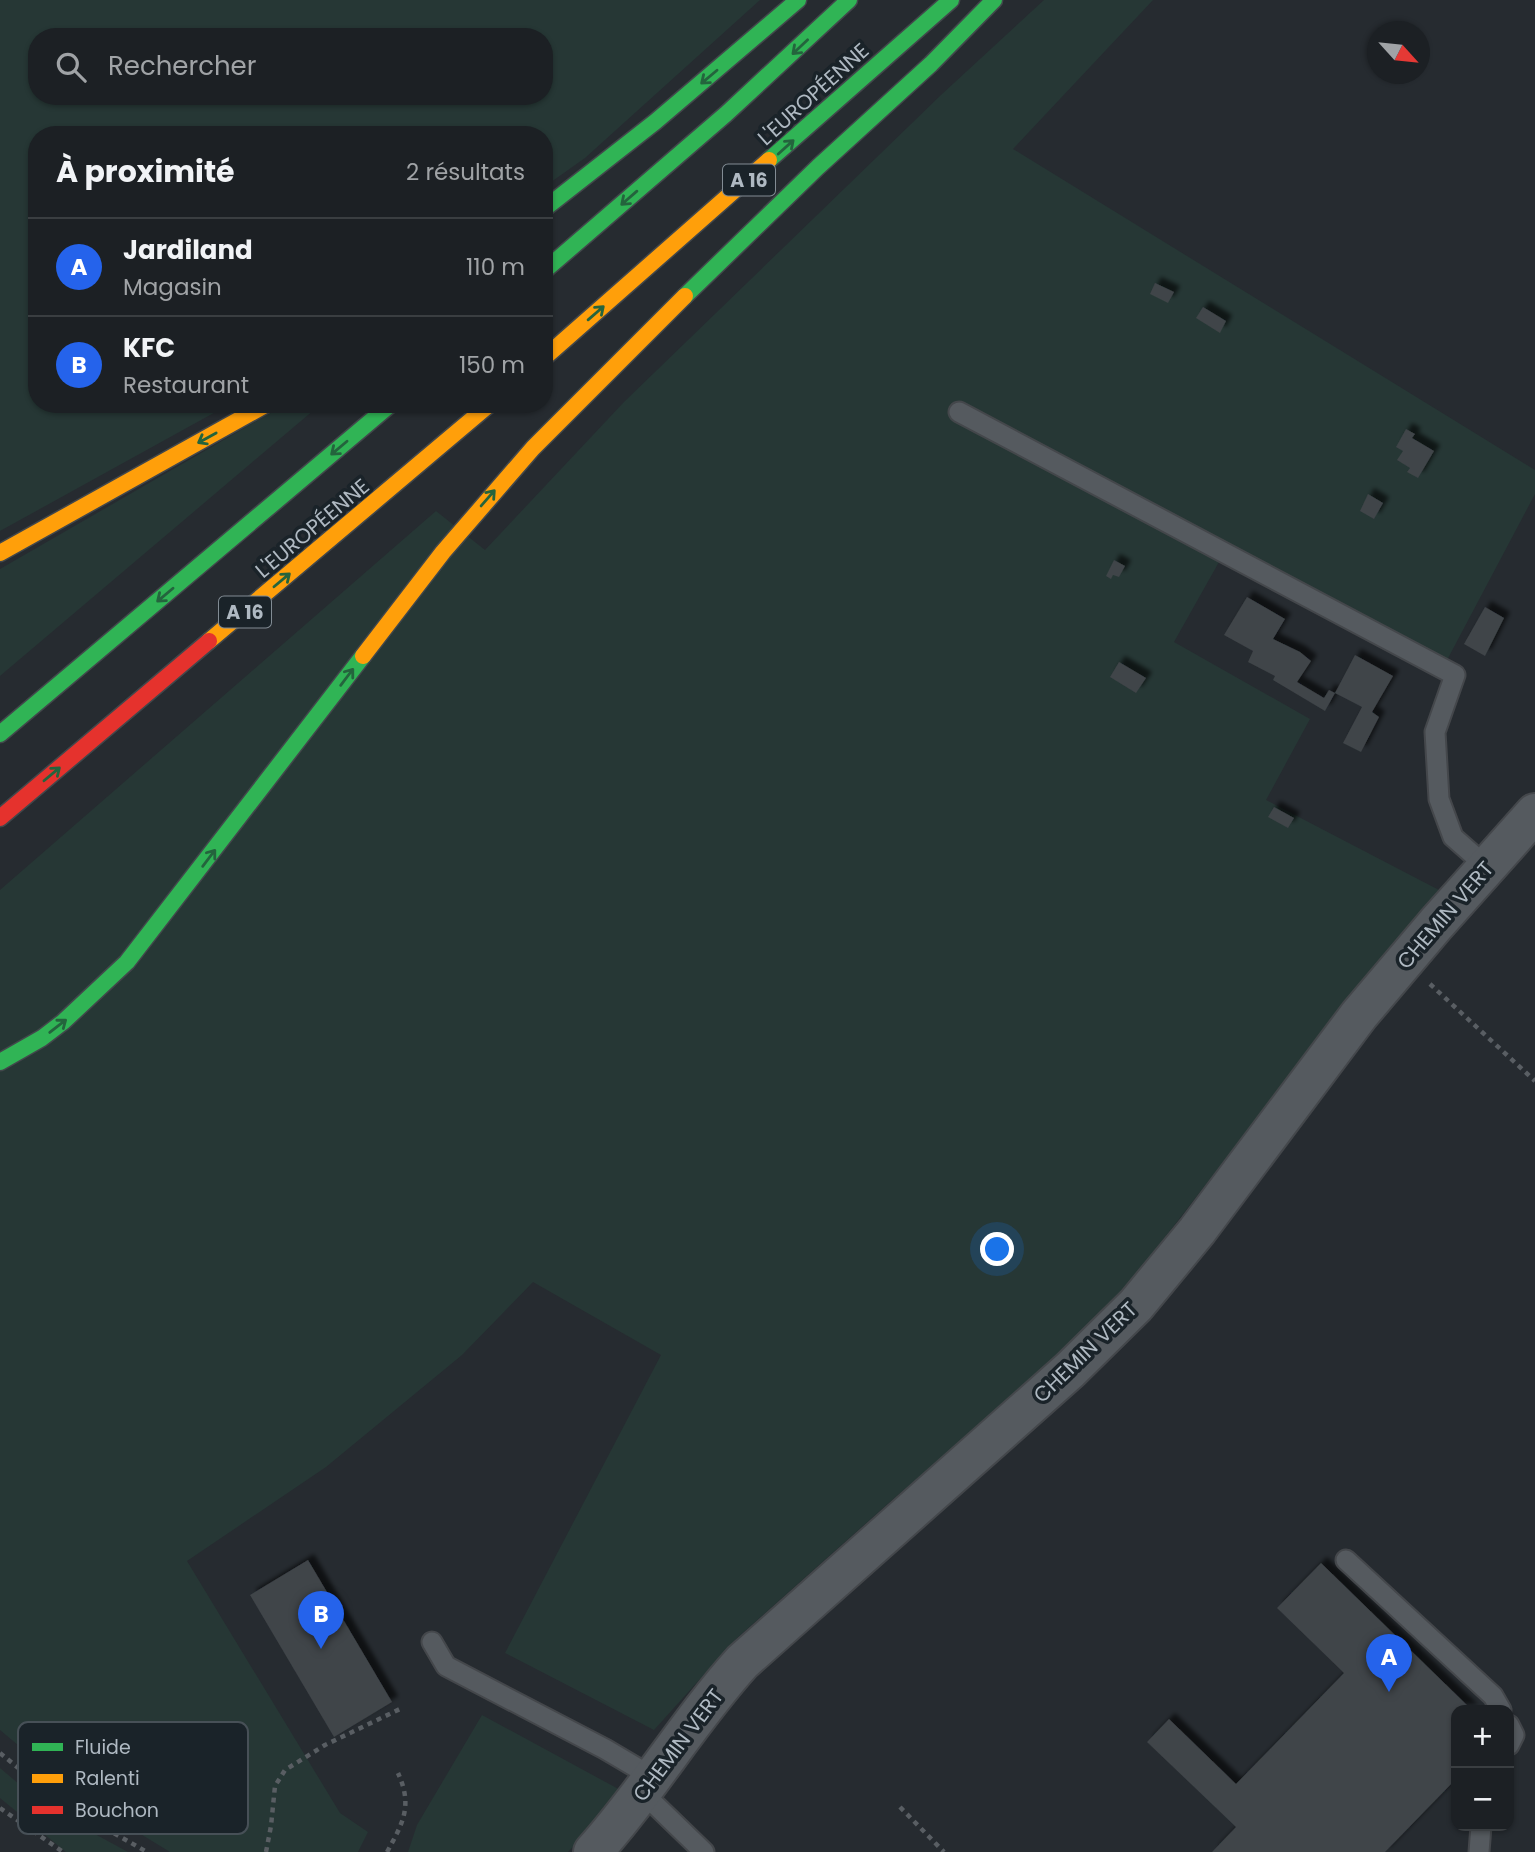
<!DOCTYPE html>
<html lang="fr">
<head>
<meta charset="utf-8">
<style>
  :root { --surface:#1c2024; --page:#25282c; --text:#f1f3f6; --muted:#a0a3a6; --line:#3a3e41; --accent:#2563eb }
  body { margin:0; font-family:Poppins,sans-serif; background:var(--page); color:var(--text) }
  .controls { position:absolute; right:21px; bottom:21px; display:grid; overflow:hidden; border-radius:14px; box-shadow:0 2px 5px #0004 }
  .controls button { width:63px; height:63px; display:grid; place-items:center; padding:0; border:0; border-bottom:2px solid var(--line); background:var(--surface); color:var(--text); font:35px sans-serif }
  .compass { position:absolute; left:1367px; top:21px; width:63px; height:63px; border-radius:50%; background:var(--surface); box-shadow:0 2px 5px #0004; rotate:117deg }
  .you { position:absolute; left:998px; top:1250px; width:24px; height:24px; margin:-18px; border:5px solid #fff; border-radius:50%; background:#1a73e8; box-shadow:0 0 0 10px #1a73e833 }
  .badge { display:grid; place-items:center; width:46px; height:46px; border-radius:50%; background:var(--accent); color:#fff; font-size:23px; font-weight:700 }
  .pin { position:absolute; translate:-50% -58px; filter:drop-shadow(0 2px 4px #0008) }
  .pin::after { content:''; position:absolute; top:37px; width:24px; height:21px; background:inherit; clip-path:polygon(0 0,100% 0,50% 100%) }
  .list { margin:0; padding:0; list-style:none }
  h2 { display:flex; justify-content:space-between; align-items:center; height:91px; margin:0; padding:0 28px; font-size:30px }
  h2 small { font-size:23px; font-weight:400; color:var(--muted) }
  .list li { display:grid; grid-template-columns:46px 1fr auto; gap:21px; align-items:center; box-sizing:border-box; height:98px; padding:0 28px; border-top:2px solid var(--line) }
  .list b { display:block; font-size:26px; white-space:nowrap }
  .list p { margin:0; font-size:23px; white-space:nowrap; color:var(--muted) }
  .list em { font-size:23px; font-style:normal; color:var(--muted) }
  .icon { flex:none; width:38px; height:38px; fill:none; stroke:currentColor; stroke-width:2; stroke-linecap:round; stroke-linejoin:round }
  .map { position:relative; flex:none; width:1535px; height:1852px; overflow:hidden }
  .search { position:absolute; background:var(--surface); box-shadow:0 2px 5px #0004; left:28px; top:28px; width:525px; height:77px; display:flex; align-items:center; gap:18px; box-sizing:border-box; padding:0 24px; border-radius:28px; color:var(--muted); font-size:26px }
  .panel { position:absolute; background:var(--surface); box-shadow:0 2px 5px #0004; left:28px; top:126px; width:525px; height:287px; border-radius:28px }
  .map>svg:first-child { display:block }
</style>
</head>
<body>
<div class="map">
<svg width="1535" height="1852" viewBox="0 0 1535 1852">
  <defs>
    <filter id="shadow"><feDropShadow dx="6" dy="-6" stdDeviation="2" flood-color="#0009"/></filter>
  </defs>
  <rect width="100%" height="100%" fill="#262b30"/>
  <g fill="#263735" fill-rule="evenodd">
    <path d="M0 0H760L585 158 544 187V135H37V404H230L0 531ZM37 37H544V96H37Z"/>
    <polygon points="1044,0 1153,0 1013,149 1535,470 1535,494 1446,662 1228,546 1174,642 1310,719 1266,800 1439,890 1344,1006 1135,1276 1054,1362 892,1500 737,1638 654,1730 505,1653 661,1355 533,1282 462,1355 326,1467 187,1561 340,1813 368,1832 358,1852 170,1852 80,1797 0,1730 0,890 436,511 485,550 624,402 941,95"/>
    <polygon points="286,404 321,404 0,676 0,569"/>
    <polygon points="482,1715 624,1792 568,1852 408,1852 417,1825"/>
    <polygon points="0,1768 47,1808 128,1852 66,1852 0,1798"/>
  </g>
  <g fill="#3f4448" filter="url(#shadow)">
    <polygon points="1155,283 1174,292 1168,303 1150,294"/>
    <polygon points="1203,307 1226,321 1220,333 1196,318"/>
    <polygon points="1406,429 1415,434 1412,438 1434,451 1418,478 1407,472 1410,468 1397,460 1403,451 1396,447"/>
    <polygon points="1368,494 1383,503 1374,519 1360,511"/>
    <polygon points="1114,560 1125,566 1119,577 1113,575 1111,579 1106,576"/>
    <polygon points="1247,597 1285,619 1273,639 1300,652 1311,661 1297,682 1324,698 1329,690 1335,693 1325,711 1273,680 1275,676 1248,662 1253,651 1224,635"/>
    <polygon points="1485,607 1504,618 1485,656 1464,644"/>
    <polygon points="1355,655 1393,676 1372,712 1379,717 1361,752 1343,743 1362,707 1335,693"/>
    <polygon points="1119,662 1146,678 1136,693 1110,677"/>
    <polygon points="1274,807 1294,818 1288,828 1268,817"/>
    <polygon points="308,1560 392,1702 334,1737 250,1595"/>
    <polygon points="1321,1563 1472,1710 1456,1710 1456,1779 1385,1852 1212,1852 1236,1827 1147,1742 1169,1719 1236,1784 1344,1673 1277,1608"/>
  </g>
  <g fill="none" stroke-linecap="round" stroke-linejoin="round">
    <g stroke="#44474b" stroke-width="23">
      <g id="lane">
        <polyline points="959,412 1455,675 1435,732 1439,799 1453,837 1487,867"/>
        <polyline points="1346,1560 1493,1696 1501,1710"/>
        <polyline points="432,1642 446,1666 605,1749 654,1778"/>
        <polyline points="1509,1725 1514,1735 1509,1745"/>
        <polyline points="643,1793 704,1852"/>
        <polyline points="1479,1852 1481,1826"/>
      </g>
    </g>
    <g stroke="#44474b" stroke-width="42">
      <path id="street" d="M593 1852C647 1792 688 1722 742 1662L1070 1370 1136 1305 1197 1231 1359 1015 1436 924 1535 813"/>
    </g>
    <g stroke="#42474b" stroke-width="19">
      <g id="fast">
        <polyline points="769,160 951,0"/>
        <polyline points="544,209 655,122 798,0"/>
        <polyline points="544,271 726,114 849,0"/>
        <polyline points="685,296 818,167 931,64 994,0"/>
        <polyline points="0,734 391,404"/>
        <polyline points="0,1062 42,1038 63,1022 127,962 363,656"/>
      </g>
    </g>
    <g stroke="#42474b" stroke-width="19">
      <g id="slow">
        <polyline points="544,358 769,160"/>
        <polyline points="0,553 267,404"/>
        <polyline points="209,641 490,404"/>
        <polyline points="363,656 443,552 533,448 685,296"/>
      </g>
    </g>
    <g stroke="#42474b" stroke-width="19">
      <polyline id="jam" points="0,818 209,641"/>
    </g>
    <g stroke="#595e63" stroke-width="4.5" stroke-dasharray="5 5" stroke-linecap="butt">
      <polyline points="1430,984 1535,1081"/>
      <polyline points="0,1753 61,1803 147,1852"/>
      <polyline points="900,1807 944,1852"/>
      <polyline points="0,1808 63,1852"/>
      <polyline points="266,1852 271,1826 275,1786 285,1770 325,1745 400,1709"/>
      <path d="M387 1852C403 1823 413 1806 398 1773"/>
    </g>
    <use href="#lane" stroke="#555a5f" stroke-width="19"/>
    <use href="#street" stroke="#555a5f" stroke-width="38"/>
    <use href="#fast" stroke="#30b455" stroke-width="16"/>
    <use href="#slow" stroke="#ff9f0a" stroke-width="16"/>
    <use href="#jam" stroke="#e5322d" stroke-width="16"/>
  </g>
  <defs><path id="oneway-shaft" d="M-6 0H5M1.5-3L5.5 0L1.5 3" fill="none" stroke-width="1.6" stroke-linecap="round" stroke-linejoin="round" transform="scale(1.75)"/></defs>
  <g stroke="#24643d">
    <use href="#oneway-shaft" transform="translate(800 47) rotate(137)"/>
    <use href="#oneway-shaft" transform="translate(709 77) rotate(140)"/>
    <use href="#oneway-shaft" transform="translate(786 147) rotate(-42)"/>
    <use href="#oneway-shaft" transform="translate(629 198) rotate(139)"/>
    <use href="#oneway-shaft" transform="translate(596 313) rotate(-41)"/>
    <use href="#oneway-shaft" transform="translate(207 438) rotate(151)"/>
    <use href="#oneway-shaft" transform="translate(339 448) rotate(140)"/>
    <use href="#oneway-shaft" transform="translate(488 498) rotate(-49)"/>
    <use href="#oneway-shaft" transform="translate(282 580) rotate(-40)"/>
    <use href="#oneway-shaft" transform="translate(165 595) rotate(140)"/>
    <use href="#oneway-shaft" transform="translate(347 677) rotate(-53)"/>
    <use href="#oneway-shaft" transform="translate(52 774) rotate(-40)"/>
    <use href="#oneway-shaft" transform="translate(209 858) rotate(-53)"/>
    <use href="#oneway-shaft" transform="translate(58 1026) rotate(-38)"/>
  </g>
  <g text-anchor="middle" dominant-baseline="central" stroke-width="7" stroke-linejoin="round" paint-order="stroke">
    <g fill="#1a2329" stroke="#828c94" stroke-width="2">
      <rect x="723" y="164.5" width="52" height="31" rx="5"/>
      <rect x="219" y="596.5" width="52" height="31" rx="5"/>
    </g>
    <g font-size="19" font-weight="bold" fill="#afb9c2">
      <text x="749" y="180">A 16</text>
      <text x="245" y="612">A 16</text>
    </g>
    <g font-size="21" fill="#afb9c2" stroke="#1a2329">
      <text transform="translate(813 94) rotate(-42)">L'EUROPÉENNE</text>
      <text transform="translate(312 528) rotate(-40)">L'EUROPÉENNE</text>
      <text transform="translate(1445 915) rotate(-49)">CHEMIN VERT</text>
      <text transform="translate(1085 1352) rotate(-44)">CHEMIN VERT</text>
      <text transform="translate(678 1745) rotate(-53)">CHEMIN VERT</text>
    </g>
  </g>
  <rect x="18" y="1722" width="230" height="112" rx="10" fill="#1a2329" stroke="#475057" stroke-width="2"/>
  <rect x="32" y="1743" width="31" height="8" fill="#30b455"/>
  <rect x="32" y="1774" width="31" height="9" fill="#ff9f0a"/>
  <rect x="32" y="1806" width="31" height="8" fill="#e5322d"/>
  <g font-size="19" fill="#afb9c2">
    <text x="75" y="1754">Fluide</text>
    <text x="75" y="1785">Ralenti</text>
    <text x="75" y="1817">Bouchon</text>
  </g>
</svg>
<div class="controls">
<button>+</button>
<button>−</button>
</div>
<svg class="compass" viewBox="-18 -18 36 36"><path d="M0-13l5 13h-10z" fill="#e53935"/><path d="M0 13l5-13h-10z" fill="#a0a3a6"/></svg>
<div class="you"></div>
<div class="pin badge" style="left:1389px;top:1692px">A</div>
<div class="pin badge" style="left:321px;top:1649px">B</div>
<div class="search"><svg class="icon" aria-label="search" viewBox="0 0 24 24"><circle cx="10" cy="10" r="6"/><path d="M15 15l6 6"/></svg>Rechercher</div>
<section class="panel">
<h2>À proximité<small>2 résultats</small></h2>
<ul class="list">
<li><span class="badge">A</span><div><b>Jardiland</b><p>Magasin</p></div><em>110 m</em></li>
<li><span class="badge">B</span><div><b>KFC</b><p>Restaurant</p></div><em>150 m</em></li>
</ul>
</section>
</div>
</body>
</html>
